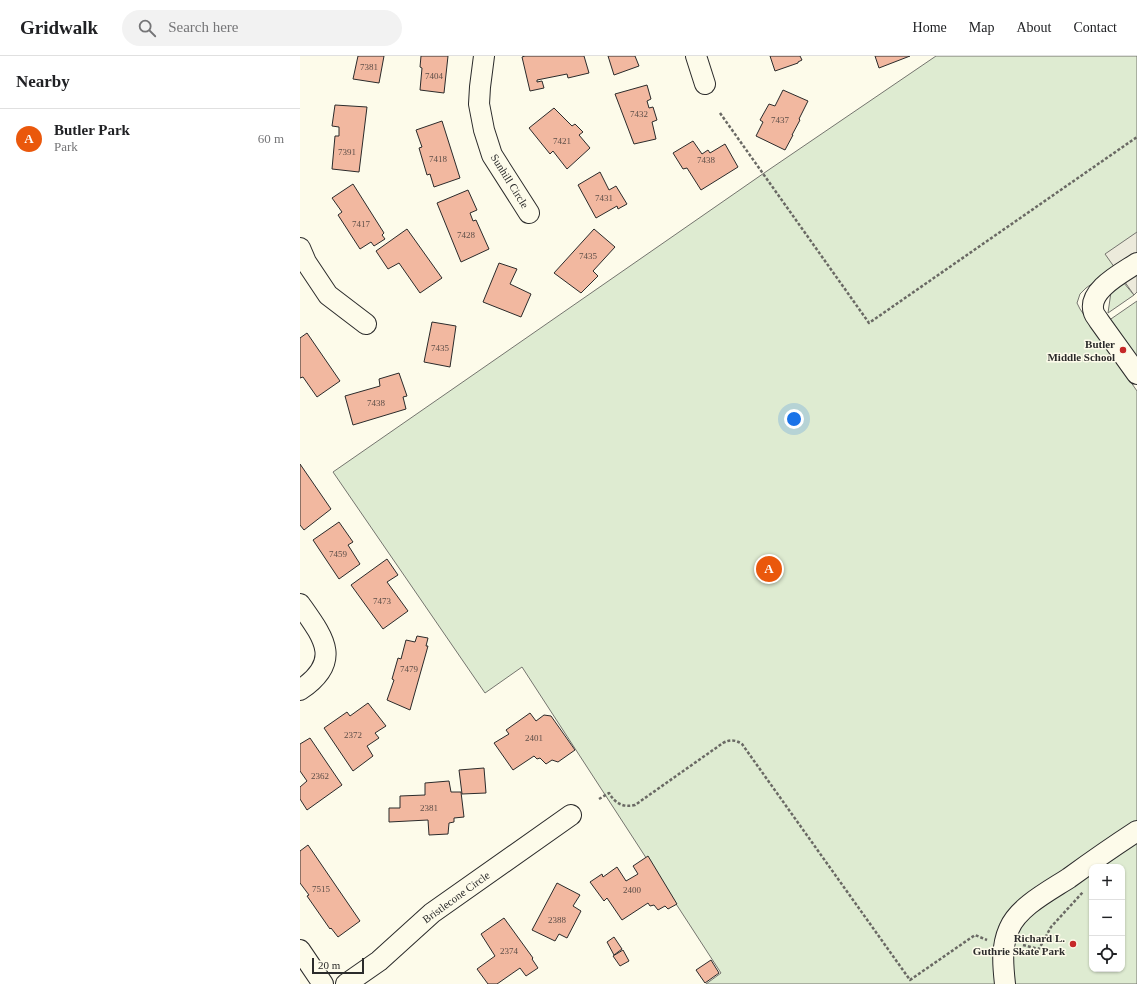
<!DOCTYPE html>
<html lang="en">
<head>
<meta charset="utf-8">
<style>
  :root { --surface:#fff; --page:#f2f2f2; --text:#202124; --muted:#757577; --line:#e0e0e0; --accent:#ea580c }
  body { margin:0; font-family:"Times New Roman",serif; background:var(--page); color:var(--text) }
  .controls { position:absolute; right:12px; bottom:12px; display:grid; overflow:hidden; border-radius:8px; box-shadow:0 1px 3px #0004 }
  .controls button { width:36px; height:36px; display:grid; place-items:center; padding:0; border:0; border-bottom:1px solid var(--line); background:var(--surface); color:var(--text); font:20px sans-serif }
  .scale { position:absolute; left:12px; bottom:10px; width:52px; box-sizing:border-box; padding-left:4px; border:2px solid #2b2b2b; border-top:0; font-size:11px; line-height:14px; white-space:nowrap; color:#2b2b2b; -webkit-text-stroke:3px #fdfbea; paint-order:stroke }
  .you { position:absolute; left:494px; top:363px; width:14px; height:14px; margin:-10px; border:3px solid #fff; border-radius:50%; background:#1a73e8; box-shadow:0 0 0 6px #1a73e833 }
  .badge { display:grid; place-items:center; width:26px; height:26px; border-radius:50%; background:var(--accent); color:#fff; font-size:13px; font-weight:700 }
  .pin { position:absolute; translate:-50% -50%; border:2px solid #fff; box-shadow:0 1px 4px #0006 }
  .list { margin:0; padding:0; list-style:none }
  h2 { display:flex; justify-content:space-between; align-items:center; height:52px; margin:0; padding:0 16px; font-size:17px }
  h2 small { font-size:13px; font-weight:400; color:var(--muted) }
  .list li { display:grid; grid-template-columns:26px 1fr auto; gap:12px; align-items:center; box-sizing:border-box; height:60px; padding:0 16px; border-top:1px solid var(--line) }
  .list b { display:block; font-size:15px; white-space:nowrap }
  .list p { margin:0; font-size:13px; white-space:nowrap; color:var(--muted) }
  .list em { font-size:13px; font-style:normal; color:var(--muted) }
  .icon { flex:none; width:22px; height:22px; fill:none; stroke:currentColor; stroke-width:2; stroke-linecap:round; stroke-linejoin:round }
  .map { position:relative; flex:none; width:837px; height:928px; overflow:hidden }
  header { display:flex; align-items:center; gap:24px; box-sizing:border-box; height:56px; padding:0 20px; background:var(--surface); border-bottom:1px solid var(--line) }
  header strong { font-size:19px }
  nav { display:flex; gap:22px; margin-inline-start:auto; font-size:14px }
  .search { width:280px; height:36px; background:var(--page); display:flex; align-items:center; gap:10px; box-sizing:border-box; padding:0 14px; border-radius:22px; color:var(--muted); font-size:15px }
  main { display:flex }
  aside { flex:1; background:var(--surface) }
  .map>svg:first-child { display:block }
</style>
</head>
<body>
<header>
<strong>Gridwalk</strong>
<div class="search"><svg class="icon" aria-label="search" viewBox="0 0 24 24"><circle cx="10" cy="10" r="6"/><path d="M15 15l6 6"/></svg>Search here</div>
<nav><a>Home</a><a>Map</a><a>About</a><a>Contact</a></nav>
</header>
<main>
<aside>
<h2>Nearby<small></small></h2>
<ul class="list">
<li><span class="badge">A</span><div><b>Butler Park</b><p>Park</p></div><em>60 m</em></li>
</ul>
</aside>
<div class="map">
<svg width="837" height="928" viewBox="0 0 837 928">
  <rect width="100%" height="100%" fill="#fdfbea"/>
  <g fill="#deebd1" stroke="#74746e" fill-rule="evenodd">
    <path d="M636 0H837V176L814 212 786 232 780 238 777 247 780 253 837 335V928H406L421 917 222 611 185 637 33 416 467 115ZM792 811H822V913H792Z"/>
    <polygon points="823,226 834,239 808,257 811,236"/>
    <polygon points="837,245 837,306 808,265"/>
  </g>
  <polygon fill="#eceadb" stroke="#74746e" points="837,176 837,236 834,239 805,198"/>
  <g fill="#f2b8a0" stroke="#2b2b2b">
    <polygon points="58,0 84,0 79,27 53,23"/>
    <polygon points="121,0 148,0 144,37 120,34 122,12 120,11"/>
    <polygon points="225,0 284,0 289,17 268,22 267,18 237,24 237,26 242,25 244,32 230,35 222,1"/>
    <polygon points="308,0 335,0 339,10 314,19"/>
    <polygon points="470,0 500,0 502,4 498,6 498,7 475,15"/>
    <polygon points="575,0 610,0 579,12"/>
    <polygon points="347,29 351,43 347,45 349,52 353,51 357,64 352,66 356,83 334,88 315,38"/>
    <polygon points="483,34 508,45 499,63 500,64 492,79 493,79 485,94 456,80 463,66 460,64 469,48 475,50"/>
    <polygon points="35,49 67,51 59,116 32,113 35,80 39,80 39,71 32,70"/>
    <polygon points="254,52 272,70 275,68 283,76 279,79 290,92 267,113 253,95 250,98 229,72"/>
    <polygon points="142,65 160,122 134,131 130,118 127,119 119,92 122,91 116,74"/>
    <polygon points="393,85 402,98 408,94 410,97 425,88 438,111 401,134 387,112 383,113 373,97"/>
    <polygon points="300,116 309,134 316,130 327,148 318,153 317,150 296,162 278,129"/>
    <polygon points="53,128 84,177 82,179 85,183 74,190 71,186 60,193 38,159 42,156 32,142"/>
    <polygon points="168,134 177,154 170,157 173,165 176,164 189,193 161,206 137,147"/>
    <polygon points="107,173 142,222 120,237 99,207 88,213 76,195"/>
    <polygon points="294,173 315,191 293,215 298,220 281,237 254,217"/>
    <polygon points="199,207 217,213 210,228 231,238 221,261 183,246"/>
    <polygon points="132,266 156,270 150,311 124,306"/>
    <polygon points="7,277 40,325 17,341 3,321 0,322 0,282"/>
    <polygon points="99,317 107,340 103,341 106,353 53,369 45,340 80,330 79,323"/>
    <polygon points="0,408 31,453 4,474 0,469"/>
    <polygon points="39,466 53,486 48,489 60,508 39,523 13,484"/>
    <polygon points="87,503 98,519 87,526 108,555 83,573 51,529"/>
    <polygon points="117,580 128,582 126,590 128,590 110,654 87,644 94,624 92,623 98,602 101,603 106,584 115,586"/>
    <polygon points="68,647 86,670 75,677 79,682 67,690 73,700 53,715 24,672 47,656 50,660"/>
    <polygon points="230,657 236,665 244,659 251,660 275,694 258,706 252,704 246,708 240,702 237,703 234,700 213,714 194,687 209,678 206,674"/>
    <polygon points="10,682 42,729 7,754 0,743 0,731 7,725 0,715 0,688"/>
    <polygon points="184,712 186,737 162,738 159,714"/>
    <polygon points="149,725 151,736 161,736 164,761 154,762 154,766 149,767 148,778 129,779 128,764 89,766 89,752 100,752 100,740 125,739 125,727"/>
    <polygon points="8,789 60,865 38,881 31,872 30,873 7,840 9,839 0,827 0,795"/>
    <polygon points="348,800 377,848 368,853 365,850 358,854 354,849 350,850 348,847 322,864 307,842 304,845 290,826 302,818 303,821 317,811 326,825 338,818 333,810"/>
    <polygon points="257,827 280,839 273,850 281,855 267,882 259,878 255,885 232,874"/>
    <polygon points="204,862 233,902 232,903 238,912 226,920 220,912 197,928 188,928 177,913 195,900 181,878"/>
    <polygon points="314,881 322,893 314,899 307,886"/>
    <polygon points="323,894 329,905 320,910 313,900"/>
    <polygon points="411,904 419,917 405,927 396,914"/>
  </g>
  <g fill="none" stroke-linecap="round" stroke-linejoin="round">
    <g stroke="#2b2b2b" stroke-width="22">
      <g id="minor">
        <polyline points="184,0 180,31 179,48 184,74 192,99 229,157"/>
        <polyline points="396,0 405,28"/>
        <polyline points="0,192 6,206 28,239 66,268"/>
        <path d="M837 207C822 217 786 235 794 257 795 260 798 263 799 265L837 318"/>
        <path d="M0 548C24 582 43 605 0 634"/>
        <polyline points="0,894 23,928"/>
        <polyline points="46,928 79,905 132,857 271,759"/>
        <path d="M705 928C703 910 701 891 709 873 718 851 749 835 769 822 791 806 814 790 837 775"/>
      </g>
    </g>
    <g stroke="#6a6964" stroke-width="2.5" stroke-dasharray="3 2" stroke-linecap="butt">
      <polyline points="420,57 569,267 837,81"/>
      <path d="M299 743 309 737C315 747 323 752 335 749L423 687C430 683 436 684 442 688L610 924 675 879 687 884"/>
      <polyline points="723,889 739,893 751,871 783,836"/>
    </g>
    <use href="#minor" stroke="#fdfbea" stroke-width="20"/>
  </g>
  <g fill="#c62828" stroke="#fdfbea" stroke-width="1.5">
    <circle cx="823" cy="294" r="4"/>
    <circle cx="773" cy="888" r="4"/>
  </g>
  <g text-anchor="middle" dominant-baseline="central" stroke-width="3" stroke-linejoin="round" paint-order="stroke">
    <g font-size="9" fill="#5d4e48">
      <text x="69" y="11">7381</text>
      <text x="134" y="20">7404</text>
      <text x="339" y="58">7432</text>
      <text x="480" y="64">7437</text>
      <text x="262" y="85">7421</text>
      <text x="47" y="96">7391</text>
      <text x="138" y="103">7418</text>
      <text x="406" y="104">7438</text>
      <text x="304" y="142">7431</text>
      <text x="61" y="168">7417</text>
      <text x="166" y="179">7428</text>
      <text x="288" y="200">7435</text>
      <text x="140" y="292">7435</text>
      <text x="76" y="347">7438</text>
      <text x="38" y="498">7459</text>
      <text x="82" y="545">7473</text>
      <text x="109" y="613">7479</text>
      <text x="53" y="679">2372</text>
      <text x="234" y="682">2401</text>
      <text x="20" y="720">2362</text>
      <text x="129" y="752">2381</text>
      <text x="21" y="833">7515</text>
      <text x="332" y="834">2400</text>
      <text x="257" y="864">2388</text>
      <text x="209" y="895">2374</text>
    </g>
    <g font-size="11" fill="#2b2b2b" stroke="#fdfbea">
      <text transform="translate(210 125) rotate(58)">Sunhill Circle</text>
      <text transform="translate(156 841) rotate(-36)">Bristlecone Circle</text>
    </g>
    <g font-size="11" font-weight="bold" fill="#2b2b2b" stroke="#fdfbea" text-anchor="end">
      <text x="815" y="288">Butler<tspan x="815" dy="13">Middle School</tspan></text>
      <text x="765" y="882">Richard L.<tspan x="765" dy="13">Guthrie Skate Park</tspan></text>
    </g>
  </g>
</svg>
<div class="controls">
<button>+</button>
<button>−</button>
<button><svg class="icon" aria-label="locate" viewBox="0 0 24 24"><circle cx="12" cy="12" r="6"/><path d="M12 2v4M12 18v4M2 12h4M18 12h4"/></svg></button>
</div>
<div class="scale">20 m</div>
<div class="you"></div>
<div class="pin badge" style="left:469px;top:513px">A</div>
</div>
</main>
</body>
</html>
